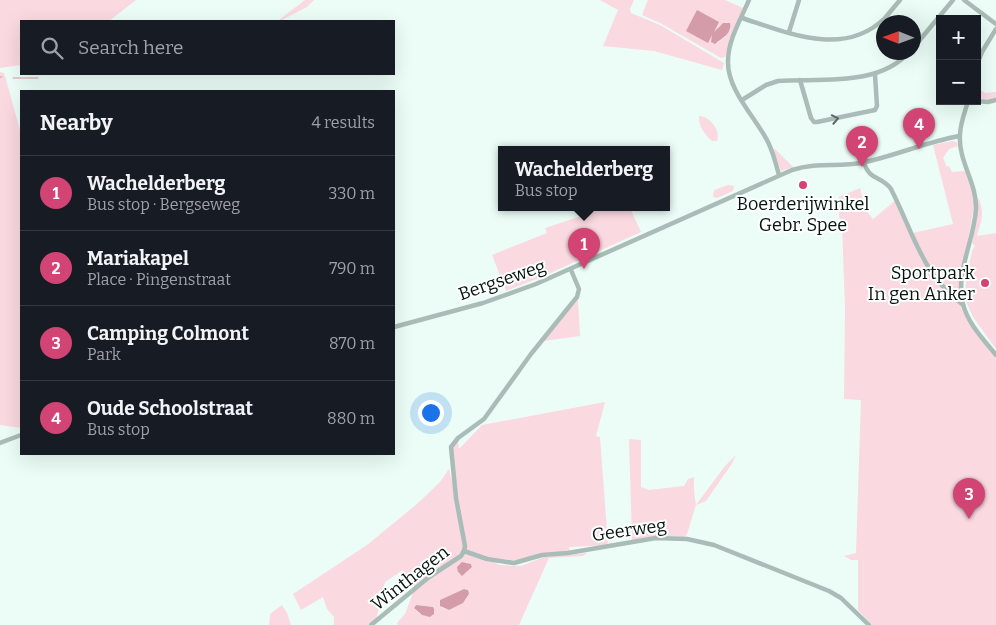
<!DOCTYPE html>
<html lang="en">
<head>
<meta charset="utf-8">
<style>
  :root { --surface:#171b24; --page:#20242c; --text:#f1f3f6; --muted:#9ea1a6; --line:#363941; --accent:#d14473 }
  body { margin:0; font-family:Bitter,serif; background:var(--page); color:var(--text) }
  .controls { position:absolute; right:15px; top:15px; display:grid; overflow:hidden; border-radius:0px; box-shadow:0 5px 20px #0002 }
  .controls button { width:45px; height:45px; display:grid; place-items:center; padding:0; border:0; border-bottom:1px solid var(--line); background:var(--surface); color:var(--text); font:25px sans-serif }
  .compass { position:absolute; left:876px; top:15px; width:45px; height:45px; border-radius:50%; background:var(--surface); box-shadow:0 5px 20px #0002; rotate:271deg }
  .you { position:absolute; left:430px; top:412px; width:18px; height:18px; margin:-12px; border:4px solid #fff; border-radius:50%; background:#1a73e8; box-shadow:0 0 0 8px #1a73e833 }
  .badge { display:grid; place-items:center; width:32px; height:32px; border-radius:50%; background:var(--accent); color:#fff; font-size:16px; font-weight:700 }
  .pin { position:absolute; translate:-50% -41px; filter:drop-shadow(0 1px 2px #0008) }
  .pin::after { content:''; position:absolute; top:26px; width:18px; height:15px; background:inherit; clip-path:polygon(0 0,100% 0,50% 100%) }
  .popup { position:absolute; left:498px; top:146px; width:172px; height:65px; box-sizing:border-box; display:grid; place-content:center; border-radius:0px; background:var(--surface); filter:drop-shadow(0 1px 4px #0005); font-size:16px; white-space:nowrap; color:var(--muted) }
  .popup b { font-size:19px; color:var(--text) }
  .popup::after { content:''; position:absolute; left:50%; top:100%; margin-left:-10px; border:10px solid transparent; border-top-color:var(--surface) }
  .list { margin:0; padding:0; list-style:none }
  h2 { display:flex; justify-content:space-between; align-items:center; height:65px; margin:0; padding:0 20px; font-size:21px }
  h2 small { font-size:16px; font-weight:400; color:var(--muted) }
  .list li { display:grid; grid-template-columns:32px 1fr auto; gap:15px; align-items:center; box-sizing:border-box; height:75px; padding:0 20px; border-top:1px solid var(--line) }
  .list b { display:block; font-size:19px; white-space:nowrap }
  .list p { margin:0; font-size:16px; white-space:nowrap; color:var(--muted) }
  .list em { font-size:16px; font-style:normal; color:var(--muted) }
  .icon { flex:none; width:28px; height:28px; fill:none; stroke:currentColor; stroke-width:2; stroke-linecap:round; stroke-linejoin:round }
  .map { position:relative; flex:none; width:996px; height:625px; overflow:hidden }
  .search { position:absolute; background:var(--surface); box-shadow:0 5px 20px #0002; left:20px; top:20px; width:375px; height:55px; display:flex; align-items:center; gap:12px; box-sizing:border-box; padding:0 18px; border-radius:0px; color:var(--muted); font-size:19px }
  .panel { position:absolute; background:var(--surface); box-shadow:0 5px 20px #0002; left:20px; top:90px; width:375px; height:365px; border-radius:0px }
  .map>svg:first-child { display:block }
</style>
</head>
<body>
<div class="map">
<svg width="996" height="625" viewBox="0 0 996 625">
  <rect width="100%" height="100%" fill="#ecfdf7"/>
  <g fill="#fad9e0" fill-rule="evenodd">
    <polygon points="0,0 136,0 109,21 21,21 21,65 0,68"/>
    <polygon points="305,0 314,0 307,7 280,21 279,20"/>
    <polygon points="600,0 634,0 630,9 631,13 660,25 724,63 722,70 654,51 603,46 618,10"/>
    <path d="M648 0H725L743 8 725 57 721 58 662 24 642 15ZM727 22 730 30 725 37 717 43 713 36 719 26Z"/>
    <polygon points="0,72 4,73 5,76 21,134 21,428 0,425"/>
    <polygon points="977,85 979,85 981,90 985,93 996,92 996,98 990,100 977,98"/>
    <path d="M699 116C710 116 721 131 717 141H712C705 135 698 126 699 116Z"/>
    <polygon points="952,141 957,142 958,146 949,149 943,158 947,167 949,166 952,172 965,171 974,197 974,207 960,280 960,300 932,273 913,233 953,224 933,145"/>
    <polygon points="775,149 793,167 781,171 773,150"/>
    <polygon points="728,185 734,186 733,191 717,198 713,197 714,190"/>
    <polygon points="860,188 865,209 873,219 896,200 921,259 959,303 967,319 996,359 996,625 872,625 858,610 858,560 851,560 844,556 856,553 861,400 844,399 845,309 842,224 839,217 839,197"/>
    <path d="M979 199C985 216 981 220 977 236L996 233V349L973 317 965 299 966 280 972 251 975 246 972 243 977 216V200Z"/>
    <polygon points="606,208 630,208 641,232 546,275 506,291 492,255 547,233 545,228"/>
    <polygon points="578,300 580,336 543,341"/>
    <path d="M605 402 596 436 600 437 608 545 569 547 570 551 520 561 496 559 495 563 500 565 521 566 544 557 587 553 583 556 549 558 519 625H398L397 623 405 614 415 588 403 570 385 582 376 620 367 625H334V617L327 609 323 597 301 610 293 594 367 545 417 504 440 482 449 469 457 502 451 447 458 440 459 449 482 425ZM466 562 472 565V567L463 575H460L458 572ZM464 589H467L469 594C466 603 457 606 449 610L442 608 440 600ZM416 605 433 607 434 611 432 616C425 617 418 615 414 607Z"/>
    <polygon points="629,439 641,440 641,487 649,490 684,486 688,479 694,477 694,491 696,505 725,466 736,455 731,465 706,501 696,505 687,534 684,537 658,536 632,541"/>
    <polygon points="282,605 287,613 291,625 269,625 270,614"/>
  </g>
  <g fill="#d49ca8">
    <path d="M697 10 719 22 714 32 723 23H730C732 34 722 38 715 44L711 42 712 35 708 43 686 31Z"/>
    <polygon points="462,562 471,564 472,567 462,576 458,572 457,567"/>
    <polygon points="464,589 468,590 469,594 463,603 449,610 440,606 440,600"/>
    <polygon points="416,605 433,607 434,609 434,614 430,617 422,615 414,608"/>
  </g>
  <g fill="none" stroke-linecap="round" stroke-linejoin="round">
    <g stroke="#d49ca8" stroke-width="1">
      <polyline points="0,77 2,77"/>
      <polyline points="13,78 38,78"/>
    </g>
    <g stroke="#aabcb7" stroke-width="4.5">
      <path d="M749 0C741 19 728 40 728 61 727 90 756 118 768 142 773 152 776 164 779 175"/>
      <polyline points="964,0 996,24"/>
      <path d="M742 18C788 33 844 58 885 18 890 12 895 6 900 0"/>
      <polyline points="789,32 799,0"/>
      <polyline points="914,47 953,0"/>
      <polyline points="977,65 982,52 996,29"/>
      <polyline points="800,80 811,118 814,122 817,122 875,110 877,106 875,75"/>
      <path d="M742 100 766 85 778 81C820 78 879 87 909 52"/>
      <path d="M968 101C965 112 960 124 960 135 958 161 977 183 976 209 974 241 955 273 963 304 968 324 984 340 996 355"/>
      <polyline points="977,101 988,102 996,100"/>
      <path d="M864 162C869 181 882 176 891 189 914 234 921 273 963 305"/>
      <path d="M394 327 483 303 536 284 792 170C817 162 837 167 861 163 895 156 926 142 959 136"/>
      <polyline points="0,443 21,435"/>
      <polyline points="464,551 487,559 514,563 542,555 568,553 656,538 687,539 714,545 829,591 841,598 869,625"/>
      <polyline points="464,551 465,546 456,498 451,447 458,438 484,419 531,354 577,297 579,289 571,270"/>
      <polyline points="371,625 429,577 461,556 464,551"/>
    </g>
  </g>
  <defs><path id="oneway-chevron" d="M-2-3.5L2.5 0L-2 3.5" fill="none" stroke-width="1.6" stroke-linecap="round" stroke-linejoin="round" transform="scale(1.25)"/></defs>
  <use stroke="#586864" href="#oneway-chevron" transform="translate(835 119) rotate(-11)"/>
  <g fill="#d14473" stroke="#fff" stroke-width="2">
    <circle cx="803" cy="185" r="5"/>
    <circle cx="985" cy="283" r="5"/>
  </g>
  <g text-anchor="middle" dominant-baseline="central" stroke-width="4" stroke-linejoin="round" paint-order="stroke">
    <g font-size="18" fill="#051511" stroke="#fff">
      <text x="803" y="204">Boerderijwinkel<tspan x="803" dy="21">Gebr. Spee</tspan></text>
      <text x="975" y="273" text-anchor="end">Sportpark<tspan x="975" dy="21">In gen Anker</tspan></text>
    </g>
    <g font-size="18" fill="#051511" stroke="#fff">
      <text transform="translate(502 280) rotate(-19)">Bergseweg</text>
      <text transform="translate(629 530) rotate(-8)">Geerweg</text>
      <text transform="translate(410 578) rotate(-38)">Winthagen</text>
    </g>
  </g>
</svg>
<div class="controls">
<button>+</button>
<button>−</button>
</div>
<svg class="compass" viewBox="-18 -18 36 36"><path d="M0-13l5 13h-10z" fill="#e53935"/><path d="M0 13l5-13h-10z" fill="#9ea1a6"/></svg>
<div class="you"></div>
<div class="pin badge" style="left:584px;top:269px">1</div>
<div class="popup"><b>Wachelderberg</b>Bus stop</div>
<div class="pin badge" style="left:862px;top:167px">2</div>
<div class="pin badge" style="left:969px;top:519px">3</div>
<div class="pin badge" style="left:919px;top:149px">4</div>
<div class="search"><svg class="icon" aria-label="search" viewBox="0 0 24 24"><circle cx="10" cy="10" r="6"/><path d="M15 15l6 6"/></svg>Search here</div>
<section class="panel">
<h2>Nearby<small>4 results</small></h2>
<ul class="list">
<li><span class="badge">1</span><div><b>Wachelderberg</b><p>Bus stop · Bergseweg</p></div><em>330 m</em></li>
<li><span class="badge">2</span><div><b>Mariakapel</b><p>Place · Pingenstraat</p></div><em>790 m</em></li>
<li><span class="badge">3</span><div><b>Camping Colmont</b><p>Park</p></div><em>870 m</em></li>
<li><span class="badge">4</span><div><b>Oude Schoolstraat</b><p>Bus stop</p></div><em>880 m</em></li>
</ul>
</section>
</div>
</body>
</html>
